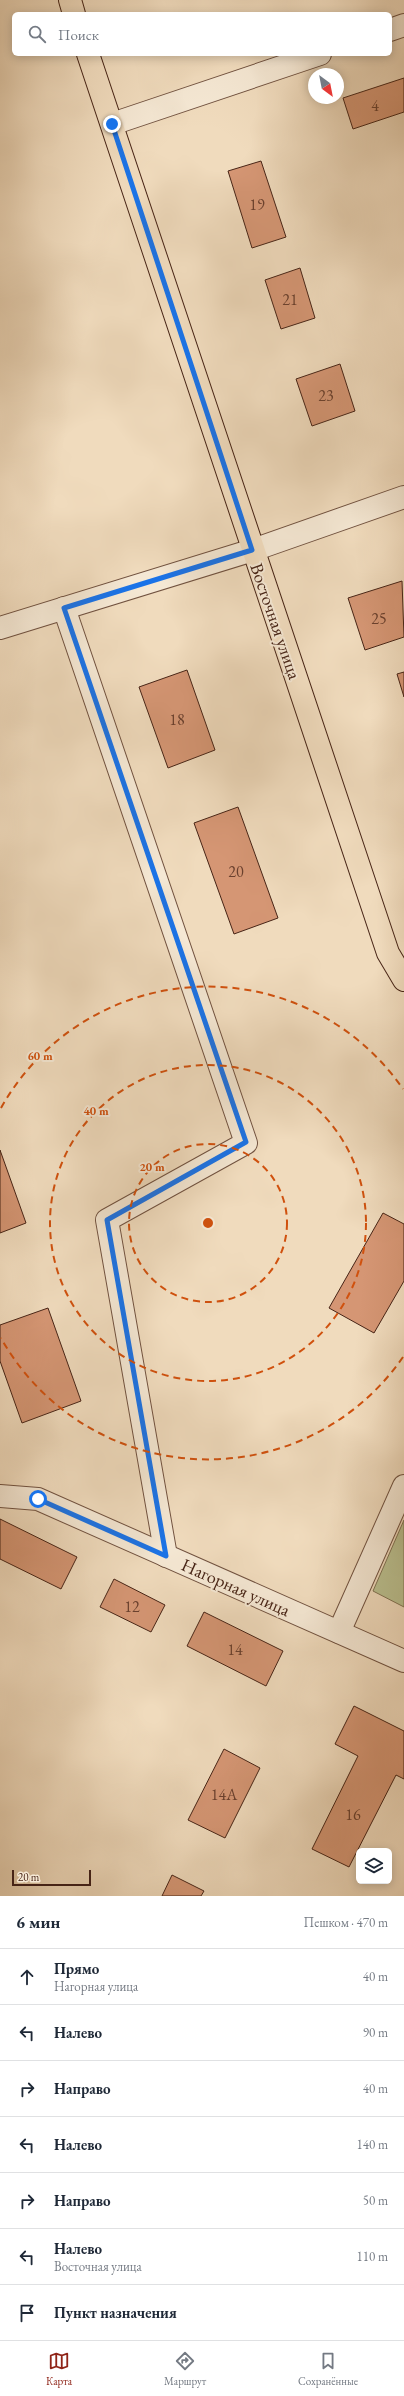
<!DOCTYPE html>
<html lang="ru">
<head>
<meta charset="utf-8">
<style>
  :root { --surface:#fff; --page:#f2f2f3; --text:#1f2937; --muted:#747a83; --line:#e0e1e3; --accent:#8f2418 }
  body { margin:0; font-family:"EB Garamond",serif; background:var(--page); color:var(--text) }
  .controls { position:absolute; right:12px; bottom:12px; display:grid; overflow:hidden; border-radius:6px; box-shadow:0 2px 10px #0003 }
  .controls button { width:36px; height:36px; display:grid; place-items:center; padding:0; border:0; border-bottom:1px solid var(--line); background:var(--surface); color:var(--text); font:20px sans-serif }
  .compass { position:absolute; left:308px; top:68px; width:36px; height:36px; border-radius:50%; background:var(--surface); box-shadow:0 2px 10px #0003; rotate:148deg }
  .scale { position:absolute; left:12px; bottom:10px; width:79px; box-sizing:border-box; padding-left:4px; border:2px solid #472416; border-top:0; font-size:11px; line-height:14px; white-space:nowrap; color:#472416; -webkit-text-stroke:3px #f5e8d4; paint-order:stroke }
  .stop { position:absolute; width:12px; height:12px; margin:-9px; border:3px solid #1a73e8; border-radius:50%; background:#fff }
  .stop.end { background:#1a73e8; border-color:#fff; box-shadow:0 1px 4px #0008 }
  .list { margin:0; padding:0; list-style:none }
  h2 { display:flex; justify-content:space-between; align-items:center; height:52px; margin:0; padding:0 16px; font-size:17px }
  h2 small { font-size:13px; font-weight:400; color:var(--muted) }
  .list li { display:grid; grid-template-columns:26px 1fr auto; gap:12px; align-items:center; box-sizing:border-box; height:56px; padding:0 16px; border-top:1px solid var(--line) }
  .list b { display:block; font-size:15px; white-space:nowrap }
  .list p { margin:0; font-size:13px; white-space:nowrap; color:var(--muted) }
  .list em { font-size:13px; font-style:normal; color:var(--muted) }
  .icon { flex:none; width:22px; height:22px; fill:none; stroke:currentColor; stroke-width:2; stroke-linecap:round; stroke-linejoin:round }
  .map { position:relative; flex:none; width:404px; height:1896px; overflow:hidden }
  .search { position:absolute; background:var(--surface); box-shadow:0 2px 10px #0003; left:12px; right:12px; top:12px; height:44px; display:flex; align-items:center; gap:10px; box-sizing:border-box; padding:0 14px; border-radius:6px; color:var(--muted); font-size:15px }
  .sheet { height:444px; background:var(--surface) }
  nav { display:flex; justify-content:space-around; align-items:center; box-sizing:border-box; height:56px; border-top:1px solid var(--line); background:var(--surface); font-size:11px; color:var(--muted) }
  nav a { display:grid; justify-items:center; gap:2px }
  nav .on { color:var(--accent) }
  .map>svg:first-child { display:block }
</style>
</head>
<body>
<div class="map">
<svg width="404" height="1896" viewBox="0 0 404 1896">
  <rect width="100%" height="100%" fill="#f0dbbd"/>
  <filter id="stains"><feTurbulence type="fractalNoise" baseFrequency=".005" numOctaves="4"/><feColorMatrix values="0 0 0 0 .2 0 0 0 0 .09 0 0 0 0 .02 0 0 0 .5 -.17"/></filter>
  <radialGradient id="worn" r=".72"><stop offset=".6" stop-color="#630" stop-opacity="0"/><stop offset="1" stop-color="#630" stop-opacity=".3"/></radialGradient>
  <polygon fill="#bac090" stroke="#807253" points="404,1520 404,1607 373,1591"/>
  <g fill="#d59674" stroke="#472416">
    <polygon points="404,78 404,112 353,129 343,98"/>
    <polygon points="261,161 286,237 252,248 228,171"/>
    <polygon points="300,268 315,318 281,329 265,280"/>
    <polygon points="340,364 355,411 312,426 296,379"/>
    <polygon points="402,581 404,637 365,650 348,598"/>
    <polygon points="187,670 215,750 168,768 139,687"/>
    <polygon points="404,672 404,697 397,674"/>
    <polygon points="238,807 278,918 234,934 194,823"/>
    <polygon points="0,1150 26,1223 0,1233"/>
    <polygon points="383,1213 404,1224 404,1281 374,1333 329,1308"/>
    <polygon points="48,1308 81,1401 22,1423 0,1361 0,1325"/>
    <polygon points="0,1519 77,1557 61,1589 0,1559"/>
    <polygon points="114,1579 165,1605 151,1632 100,1607"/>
    <polygon points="204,1612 283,1651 266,1686 187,1646"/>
    <polygon points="354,1706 404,1731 404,1779 396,1775 349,1867 312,1849 358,1756 335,1744"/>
    <polygon points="224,1749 260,1768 225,1838 188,1820"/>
    <polygon points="172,1875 204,1891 201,1896 162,1896"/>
  </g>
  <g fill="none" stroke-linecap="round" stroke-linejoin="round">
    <g stroke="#715240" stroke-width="24">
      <g id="minor">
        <polyline points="390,30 404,25"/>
        <polyline points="112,124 320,54"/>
        <polyline points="64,608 246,1143 107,1220 166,1556"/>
        <polyline points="0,628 253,550 404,497"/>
        <polyline points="0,1496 38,1499 404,1661"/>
        <polyline points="339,1632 404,1486"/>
      </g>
    </g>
    <g stroke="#472416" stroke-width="24">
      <g id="major">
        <polyline points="70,0 74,14"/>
        <polyline points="88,54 388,953 404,980"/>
      </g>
    </g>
    <use href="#minor" stroke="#f5e8d4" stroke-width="22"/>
    <use href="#major" stroke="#f0dbbd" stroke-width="22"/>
  </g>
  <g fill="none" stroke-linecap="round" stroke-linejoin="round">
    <polyline stroke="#1a73e8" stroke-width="5" points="38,1499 166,1556 107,1220 246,1142 64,608 252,550 112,124"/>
  </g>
  <g fill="none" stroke="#d0510e" stroke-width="2" stroke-dasharray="7 5">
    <circle cx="208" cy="1223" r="79"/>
    <circle cx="208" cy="1223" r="158"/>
    <path d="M403 1357A237 237 0 0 1 1 1338M1 1108A237 237 0 0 1 403 1089"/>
  </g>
  <g text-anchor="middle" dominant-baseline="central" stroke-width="4" stroke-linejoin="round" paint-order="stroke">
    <g font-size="16" fill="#6a402e">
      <text x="375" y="105">4</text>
      <text x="257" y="204">19</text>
      <text x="290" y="299">21</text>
      <text x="326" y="395">23</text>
      <text x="379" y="618">25</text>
      <text x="177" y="719">18</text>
      <text x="236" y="871">20</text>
      <text x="132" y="1606">12</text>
      <text x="235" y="1649">14</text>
      <text x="224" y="1794">14А</text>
      <text x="353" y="1814">16</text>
    </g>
    <g font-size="18" fill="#472416" stroke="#f5e8d4">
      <text transform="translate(276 621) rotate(71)">Восточная улица</text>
      <text transform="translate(236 1587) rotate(24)">Нагорная улица</text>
    </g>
  </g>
  <circle cx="208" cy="1223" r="6" fill="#d0510e" stroke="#f5e8d4" stroke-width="2"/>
  <g font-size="12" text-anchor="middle" font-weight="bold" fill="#d0510e" stroke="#f5e8d4" stroke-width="4" stroke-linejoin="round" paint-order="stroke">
    <text x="40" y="1060">60 m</text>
    <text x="96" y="1115">40 m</text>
    <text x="152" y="1171">20 m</text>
  </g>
  <rect width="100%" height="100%" filter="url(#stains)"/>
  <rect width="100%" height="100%" fill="url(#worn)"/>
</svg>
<div class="controls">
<button><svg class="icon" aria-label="layers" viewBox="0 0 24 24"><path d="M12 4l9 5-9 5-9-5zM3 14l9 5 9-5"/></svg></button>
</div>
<svg class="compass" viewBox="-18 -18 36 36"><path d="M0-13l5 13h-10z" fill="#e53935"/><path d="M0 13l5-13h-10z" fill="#747a83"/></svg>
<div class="scale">20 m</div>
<div class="stop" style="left:38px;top:1499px"></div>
<div class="stop end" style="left:112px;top:124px"></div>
<div class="search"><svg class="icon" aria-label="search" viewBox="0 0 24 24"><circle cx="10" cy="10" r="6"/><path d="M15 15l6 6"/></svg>Поиск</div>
</div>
<section class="sheet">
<h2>6 мин<small>Пешком · 470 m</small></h2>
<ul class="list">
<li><svg class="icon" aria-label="ahead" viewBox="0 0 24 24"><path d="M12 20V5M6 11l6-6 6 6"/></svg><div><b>Прямо</b><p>Нагорная улица</p></div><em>40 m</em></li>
<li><svg class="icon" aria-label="left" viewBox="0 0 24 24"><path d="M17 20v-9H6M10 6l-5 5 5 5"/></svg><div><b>Налево</b></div><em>90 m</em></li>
<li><svg class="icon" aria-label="right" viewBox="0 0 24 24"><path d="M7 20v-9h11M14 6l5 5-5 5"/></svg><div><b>Направо</b></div><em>40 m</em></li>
<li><svg class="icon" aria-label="left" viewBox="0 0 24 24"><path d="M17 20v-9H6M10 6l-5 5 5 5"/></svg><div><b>Налево</b></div><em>140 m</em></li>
<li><svg class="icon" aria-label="right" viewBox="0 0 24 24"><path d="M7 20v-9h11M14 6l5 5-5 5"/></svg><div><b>Направо</b></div><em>50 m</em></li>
<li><svg class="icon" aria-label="left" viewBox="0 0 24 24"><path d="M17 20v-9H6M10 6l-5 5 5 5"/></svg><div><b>Налево</b><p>Восточная улица</p></div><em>110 m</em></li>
<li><svg class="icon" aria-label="arrive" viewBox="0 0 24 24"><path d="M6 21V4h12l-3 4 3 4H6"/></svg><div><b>Пункт назначения</b></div></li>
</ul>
</section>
<nav>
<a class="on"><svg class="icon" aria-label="map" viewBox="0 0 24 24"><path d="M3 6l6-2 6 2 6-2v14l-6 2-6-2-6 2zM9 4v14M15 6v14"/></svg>Карта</a>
<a><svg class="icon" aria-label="directions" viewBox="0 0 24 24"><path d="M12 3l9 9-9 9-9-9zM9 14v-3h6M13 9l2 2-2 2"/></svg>Маршрут</a>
<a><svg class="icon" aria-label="saved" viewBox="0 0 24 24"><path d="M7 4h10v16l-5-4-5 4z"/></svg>Сохранённые</a>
</nav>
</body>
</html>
